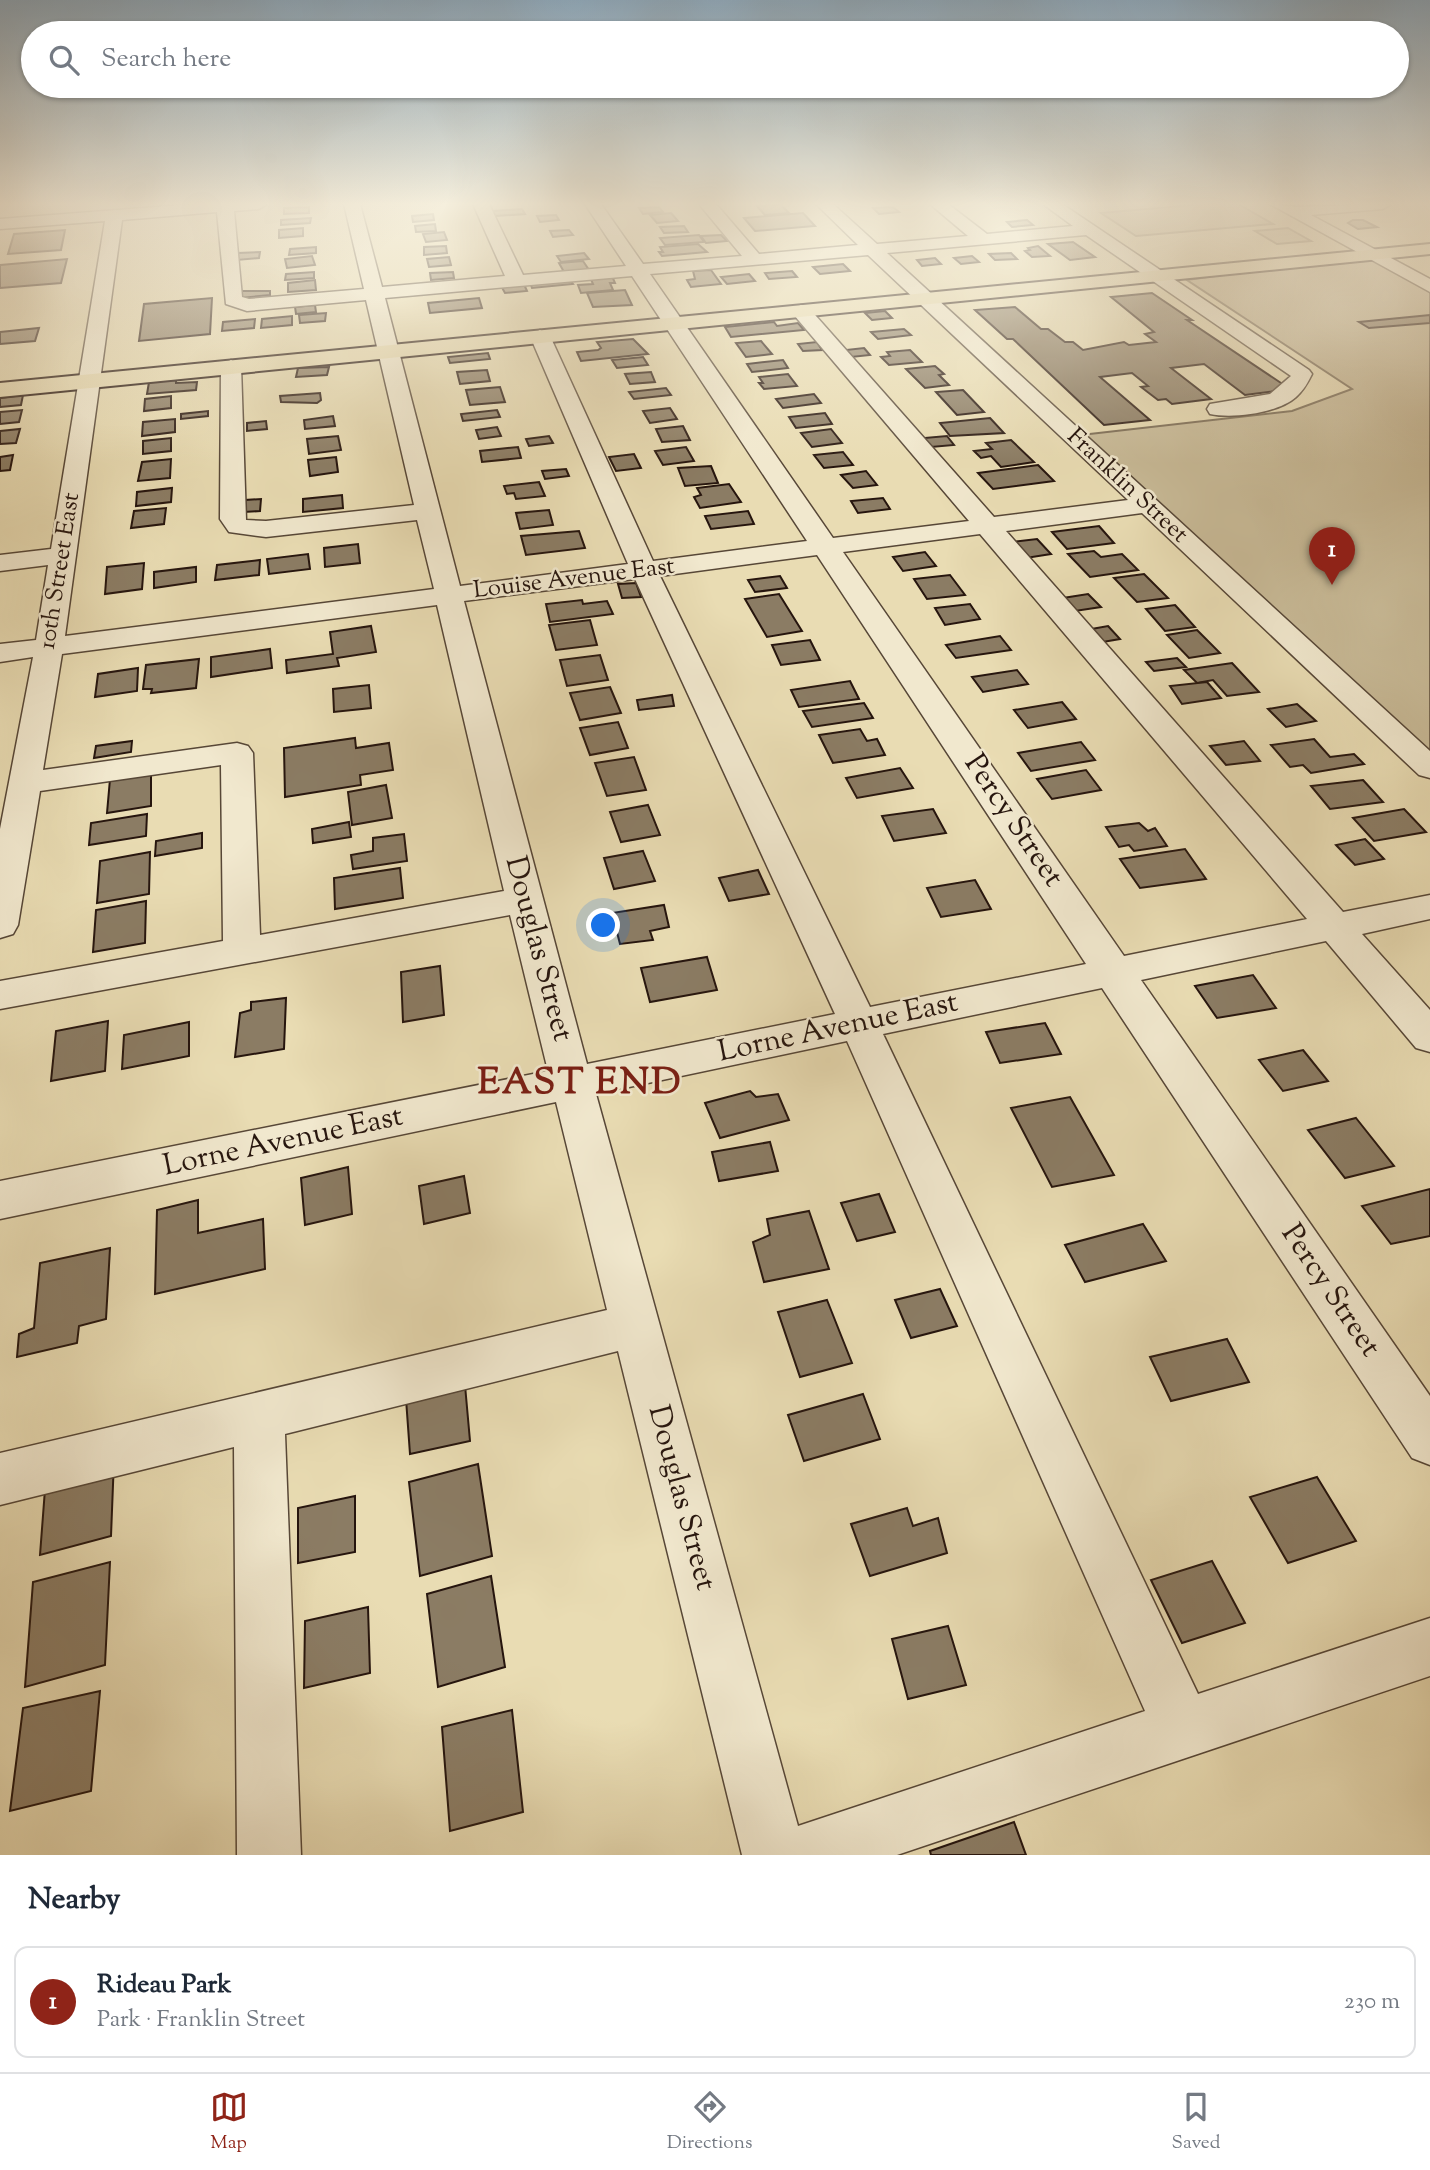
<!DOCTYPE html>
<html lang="en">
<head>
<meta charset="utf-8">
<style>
  :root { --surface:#fff; --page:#f2f2f3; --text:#1f2937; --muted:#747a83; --line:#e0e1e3; --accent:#8f2418 }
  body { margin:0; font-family:"Sorts Mill Goudy",serif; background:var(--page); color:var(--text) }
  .you { position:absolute; left:604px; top:926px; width:24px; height:24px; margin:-18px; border:5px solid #fff; border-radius:50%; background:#1a73e8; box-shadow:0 0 0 10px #1a73e833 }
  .badge { display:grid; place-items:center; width:46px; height:46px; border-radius:50%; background:var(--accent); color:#fff; font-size:23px; font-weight:700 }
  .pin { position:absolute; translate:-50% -58px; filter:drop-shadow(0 2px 4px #0008) }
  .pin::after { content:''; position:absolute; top:37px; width:24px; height:21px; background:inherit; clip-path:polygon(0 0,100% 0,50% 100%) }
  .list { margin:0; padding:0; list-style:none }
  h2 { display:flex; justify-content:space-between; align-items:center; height:91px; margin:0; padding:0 28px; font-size:30px }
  h2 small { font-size:23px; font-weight:400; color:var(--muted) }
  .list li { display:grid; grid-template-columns:46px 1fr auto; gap:21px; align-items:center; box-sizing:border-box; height:112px; margin:0 14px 14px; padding:0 14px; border:2px solid var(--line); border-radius:14px }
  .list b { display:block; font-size:26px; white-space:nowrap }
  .list p { margin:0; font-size:23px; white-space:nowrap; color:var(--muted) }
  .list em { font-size:23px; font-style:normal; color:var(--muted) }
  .icon { flex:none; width:38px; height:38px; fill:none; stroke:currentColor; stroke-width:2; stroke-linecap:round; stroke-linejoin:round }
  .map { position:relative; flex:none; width:1430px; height:1855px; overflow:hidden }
  .search { position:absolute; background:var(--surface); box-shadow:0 2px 5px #0004; left:21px; right:21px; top:21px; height:77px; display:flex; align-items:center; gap:18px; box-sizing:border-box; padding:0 24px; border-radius:38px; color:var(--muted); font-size:26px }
  .sheet { height:217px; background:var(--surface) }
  nav { display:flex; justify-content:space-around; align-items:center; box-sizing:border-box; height:98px; border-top:2px solid var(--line); background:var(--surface); font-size:19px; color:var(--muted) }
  nav a { display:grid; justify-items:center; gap:4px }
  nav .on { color:var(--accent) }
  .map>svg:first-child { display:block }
</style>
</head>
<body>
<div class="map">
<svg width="1430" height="1855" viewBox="0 0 1430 1855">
  <rect width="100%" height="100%" fill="#e9dcb3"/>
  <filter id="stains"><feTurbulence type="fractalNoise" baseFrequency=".00286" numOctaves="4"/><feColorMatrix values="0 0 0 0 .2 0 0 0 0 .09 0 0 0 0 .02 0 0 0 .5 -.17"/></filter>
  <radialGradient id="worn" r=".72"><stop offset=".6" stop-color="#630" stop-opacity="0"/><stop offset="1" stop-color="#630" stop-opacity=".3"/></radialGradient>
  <g fill="#c8ba97" stroke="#776852" stroke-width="2">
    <polygon points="1204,204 1238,204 1273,224 1136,236 1101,213"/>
    <polygon points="1288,228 1311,241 1277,244 1255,231"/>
    <polygon points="1371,254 1430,286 1430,768 1072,436 1292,411 1352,389 1187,280"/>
  </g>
  <g fill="#8b7c64" stroke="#26150e" stroke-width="2">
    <polygon points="780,204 789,213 765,215 757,206"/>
    <polygon points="309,207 309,213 284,214 284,208"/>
    <polygon points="659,207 663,212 643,214 639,208"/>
    <polygon points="893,207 899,212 879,214 873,208"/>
    <polygon points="522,209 525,214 495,216 492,211"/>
    <polygon points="671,213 678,221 657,223 650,215"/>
    <polygon points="803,213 815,226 755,231 744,218"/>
    <polygon points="433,214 434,220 413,222 412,216"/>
    <polygon points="556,215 559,220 540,222 537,216"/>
    <polygon points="311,218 310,223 281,225 281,220"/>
    <polygon points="1027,220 1033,225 1012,227 1007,222"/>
    <polygon points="1353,220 1363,220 1377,227 1358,229 1348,223"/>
    <polygon points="435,224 436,231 416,232 415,226"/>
    <polygon points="684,226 688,232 664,233 660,227"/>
    <polygon points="303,228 303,236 279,238 279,230"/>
    <polygon points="65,230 61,250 8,254 14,234"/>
    <polygon points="569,230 573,235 553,237 550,231"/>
    <polygon points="444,232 447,240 426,242 423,234"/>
    <polygon points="699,235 704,242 665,245 660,238"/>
    <polygon points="721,235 727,241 706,243 701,236"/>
    <polygon points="1073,242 1095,257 1070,260 1048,244"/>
    <polygon points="698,244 707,252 662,256 659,252 663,252 660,247"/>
    <polygon points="446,246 447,253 424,255 424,247"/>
    <polygon points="1038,246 1050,256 1032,257 1025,251 1030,250 1028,248"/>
    <polygon points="316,247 316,253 289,255 290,249"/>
    <polygon points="260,252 259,258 237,260 238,253"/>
    <polygon points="584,253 589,259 561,262 557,256"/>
    <polygon points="1011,253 1017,259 995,260 989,254"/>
    <polygon points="312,256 315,265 287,268 285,259"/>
    <polygon points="972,256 979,262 961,264 954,258"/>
    <polygon points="449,257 451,265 429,267 427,259"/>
    <polygon points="935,258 941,264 922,266 917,260"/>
    <polygon points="67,259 61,283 0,288 0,265"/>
    <polygon points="583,261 589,270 564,272 559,263"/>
    <polygon points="843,264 850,271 820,274 813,267"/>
    <polygon points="711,270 721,284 691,287 687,280 695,279 693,271"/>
    <polygon points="792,271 797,277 769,279 765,273"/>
    <polygon points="314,272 314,278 285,280 286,274"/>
    <polygon points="453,272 454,278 431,280 430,273"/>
    <polygon points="749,274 755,281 727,284 721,277"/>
    <polygon points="612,276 615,283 610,283 613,290 581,293 578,285 593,284 590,277"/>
    <polygon points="569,279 573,284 532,288 530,282"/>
    <polygon points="315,280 316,290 288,292 288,283"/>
    <polygon points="523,282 527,291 505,293 500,284"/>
    <polygon points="625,290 632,305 593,307 587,293"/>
    <polygon points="240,291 270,291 270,295 240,298"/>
    <polygon points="1152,293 1192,320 1187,320 1290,389 1245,395 1204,364 1171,368 1211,399 1172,404 1166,399 1158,400 1141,387 1148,386 1132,373 1100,377 1150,420 1104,425 1013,339 1007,339 975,310 1015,307 1041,329 1048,329 1065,342 1073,342 1083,350 1124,342 1129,345 1156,342 1145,334 1154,332 1111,297"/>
    <polygon points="212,298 210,334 139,341 144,304"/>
    <polygon points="479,298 482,308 430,313 428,303"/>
    <polygon points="315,305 316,312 296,314 295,307"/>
    <polygon points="885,311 892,318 872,320 865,313"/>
    <polygon points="326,313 325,321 300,323 299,315"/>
    <polygon points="1430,315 1430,323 1369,328 1359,322"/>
    <polygon points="292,316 292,325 261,328 262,319"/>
    <polygon points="255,319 254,328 222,331 223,322"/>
    <polygon points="774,322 777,326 798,323 804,330 731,337 725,327"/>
    <polygon points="39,328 35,341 0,344 0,332"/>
    <polygon points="904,329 911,335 878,339 871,332"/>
    <polygon points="633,339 648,354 581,361 577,352 598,350 601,348 597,342"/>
    <polygon points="761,341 772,354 746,357 736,343"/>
    <polygon points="817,342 822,350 803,351 798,344"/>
    <polygon points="864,348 870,355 851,357 846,350"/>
    <polygon points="910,350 922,362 889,365 881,357 890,356 887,352"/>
    <polygon points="488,353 490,359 450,363 448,357"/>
    <polygon points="643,357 648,365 617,368 612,360"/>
    <polygon points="783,360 788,368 752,372 747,364"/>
    <polygon points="935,366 944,374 939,375 949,385 925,388 906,369"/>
    <polygon points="329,367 327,375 296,377 298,368"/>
    <polygon points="487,370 490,381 460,384 457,372"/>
    <polygon points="651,372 655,382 630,384 625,374"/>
    <polygon points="788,374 797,386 764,389 759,383 763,383 759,377"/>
    <polygon points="176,380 176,383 197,382 196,390 147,394 149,382"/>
    <polygon points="500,387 505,402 470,405 466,390"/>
    <polygon points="666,388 671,395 634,399 629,392"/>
    <polygon points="963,390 984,412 957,415 936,392"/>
    <polygon points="320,393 321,400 317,403 281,402 280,396"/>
    <polygon points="814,394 821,403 783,408 776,399"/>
    <polygon points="23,395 21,405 0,407 0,398"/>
    <polygon points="171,396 171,408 144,411 145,399"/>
    <polygon points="670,408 677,419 650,423 643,411"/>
    <polygon points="22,410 19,422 0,424 0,412"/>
    <polygon points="497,410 500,417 463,421 461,414"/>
    <polygon points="208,411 208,416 181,419 181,414"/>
    <polygon points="825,413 832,424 796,428 789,417"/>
    <polygon points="333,416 335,426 305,429 304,420"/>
    <polygon points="990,418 1004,433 950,436 940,423"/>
    <polygon points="175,419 175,432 142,436 143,422"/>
    <polygon points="266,421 267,429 247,431 247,423"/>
    <polygon points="683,426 690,440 662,442 656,429"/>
    <polygon points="497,427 501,436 479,439 476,430"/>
    <polygon points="20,429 16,443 0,444 0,431"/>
    <polygon points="831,429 842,443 812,447 801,433"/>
    <polygon points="338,436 341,450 309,454 307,439"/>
    <polygon points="549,436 553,443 529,446 526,439"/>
    <polygon points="947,436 954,445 931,447 924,438"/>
    <polygon points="171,438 171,451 143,454 143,441"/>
    <polygon points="1011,440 1034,462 1001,467 991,456 981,458 974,451 992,449 986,443"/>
    <polygon points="518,447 521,458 482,462 480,451"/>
    <polygon points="686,447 694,461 663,465 655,451"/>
    <polygon points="843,452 853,465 824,468 814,455"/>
    <polygon points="634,454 641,468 616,471 609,457"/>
    <polygon points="13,455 10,470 0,471 0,457"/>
    <polygon points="336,457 338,472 310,476 308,460"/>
    <polygon points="171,459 170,478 138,481 142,462"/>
    <polygon points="1038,465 1054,481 993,489 978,473"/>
    <polygon points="711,466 718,483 685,486 678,468"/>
    <polygon points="566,469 569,476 545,479 542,471"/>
    <polygon points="866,471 877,485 853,488 841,475"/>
    <polygon points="539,482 545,496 516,499 514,493 507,494 504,486"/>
    <polygon points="729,484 741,502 700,508 694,497 701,495 697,488"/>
    <polygon points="172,488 171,502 136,506 137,492"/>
    <polygon points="342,495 343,508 303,512 303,499"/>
    <polygon points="883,498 890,509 858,513 851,501"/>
    <polygon points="261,499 260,511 244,512 245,500"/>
    <polygon points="166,508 164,524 131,528 134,511"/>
    <polygon points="549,510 553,525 520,529 516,513"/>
    <polygon points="748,511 754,524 711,529 705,516"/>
    <polygon points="1099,526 1114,543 1067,549 1052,532"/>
    <polygon points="579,531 585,548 526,555 521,536"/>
    <polygon points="1037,539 1051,554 1026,558 1012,542"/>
    <polygon points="358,544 360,563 325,567 324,548"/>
    <polygon points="1094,551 1101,557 1122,554 1138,570 1090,577 1068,554"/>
    <polygon points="925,552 936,566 903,571 893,557"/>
    <polygon points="308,554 310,569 269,574 267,559"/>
    <polygon points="260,560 259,575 215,580 217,565"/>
    <polygon points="144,563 142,589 105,594 107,567"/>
    <polygon points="196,567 196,582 154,588 154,572"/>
    <polygon points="1144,574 1168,598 1137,602 1114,578"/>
    <polygon points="950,575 965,595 927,599 914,579"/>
    <polygon points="780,576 787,588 755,592 748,580"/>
    <polygon points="636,583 641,597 622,598 618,584"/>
    <polygon points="779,594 802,631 767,637 745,599"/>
    <polygon points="1088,594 1101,607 1075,611 1063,598"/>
    <polygon points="582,600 583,604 607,601 613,614 550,622 546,604"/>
    <polygon points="970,604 980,619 945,625 935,608"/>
    <polygon points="1175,605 1195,627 1165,631 1146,609"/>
    <polygon points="590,620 597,645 556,650 549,625"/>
    <polygon points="371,626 376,652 337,658 339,666 287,673 286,660 333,654 330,632"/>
    <polygon points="1108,626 1120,639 1097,643 1086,630"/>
    <polygon points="1197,630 1220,653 1189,658 1167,635"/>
    <polygon points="1000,636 1011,650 956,658 946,645"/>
    <polygon points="810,640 820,660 781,665 772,645"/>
    <polygon points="270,649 272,668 211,677 211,657"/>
    <polygon points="600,655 608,680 567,686 560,660"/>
    <polygon points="1177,658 1186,667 1154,671 1146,662"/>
    <polygon points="199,659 196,688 151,693 152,689 143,689 146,665"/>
    <polygon points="1232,663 1259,692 1227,696 1213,680 1197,683 1184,670"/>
    <polygon points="138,668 137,691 95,697 98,674"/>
    <polygon points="1017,670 1028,684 983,692 972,677"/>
    <polygon points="850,681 859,699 799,707 791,690"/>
    <polygon points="1207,682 1221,698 1182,704 1170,686"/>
    <polygon points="369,685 371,708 334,712 333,689"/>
    <polygon points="610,687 621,713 580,720 570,693"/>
    <polygon points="672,695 674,706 639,710 637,700"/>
    <polygon points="1062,702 1076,719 1028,728 1014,710"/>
    <polygon points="864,703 873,718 812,727 803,711"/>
    <polygon points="1297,704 1316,721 1286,727 1268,709"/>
    <polygon points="618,722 628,748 590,755 580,728"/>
    <polygon points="860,729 867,741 877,739 885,755 833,763 819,735"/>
    <polygon points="355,738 356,748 389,743 393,770 360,775 361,785 285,797 284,748"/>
    <polygon points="1314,739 1330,757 1354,754 1364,764 1311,773 1303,765 1290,767 1271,745"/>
    <polygon points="132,741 131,752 94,758 96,746"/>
    <polygon points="1244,741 1260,761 1226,765 1210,746"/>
    <polygon points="1081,742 1095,760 1031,771 1018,753"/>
    <polygon points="634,757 646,790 607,796 595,763"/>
    <polygon points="900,768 913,788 857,798 846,778"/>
    <polygon points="1086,770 1101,790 1052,799 1037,779"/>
    <polygon points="151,772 151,806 107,813 110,779"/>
    <polygon points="1363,780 1383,802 1330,809 1311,786"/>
    <polygon points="386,785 392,818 352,825 348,792"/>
    <polygon points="648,805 660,835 621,842 610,812"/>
    <polygon points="933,809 946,833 894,841 882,816"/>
    <polygon points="1404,809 1426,832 1374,841 1353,818"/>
    <polygon points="147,814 146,836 89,845 91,823"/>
    <polygon points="349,822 351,837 313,843 312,829"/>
    <polygon points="1139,823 1148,831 1155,828 1167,846 1134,851 1129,845 1119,847 1106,827"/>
    <polygon points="202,833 202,848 155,856 156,841"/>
    <polygon points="404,834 407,861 353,869 351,855 373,851 373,838"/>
    <polygon points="1365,839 1384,859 1355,865 1336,845"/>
    <polygon points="1185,849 1206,879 1140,888 1120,859"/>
    <polygon points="643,851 655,881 614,889 604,858"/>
    <polygon points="150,852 149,894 97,903 100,861"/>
    <polygon points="400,868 403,898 335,909 334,878"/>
    <polygon points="758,870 769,894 729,901 719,878"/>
    <polygon points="975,880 991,909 941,917 927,888"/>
    <polygon points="146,901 145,943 93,952 96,910"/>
    <polygon points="664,905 669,927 650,931 653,940 620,944 612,913"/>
    <polygon points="707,957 717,990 650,1002 641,968"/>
    <polygon points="440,966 444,1015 403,1022 401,972"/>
    <polygon points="1253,975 1276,1008 1217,1018 1195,986"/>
    <polygon points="286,998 284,1049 235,1057 240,1013 251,1010 251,1002"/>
    <polygon points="108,1021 105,1071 51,1081 56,1031"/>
    <polygon points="189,1022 189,1056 122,1069 124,1035"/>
    <polygon points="1045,1023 1061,1054 1000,1063 986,1032"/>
    <polygon points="1303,1050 1328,1081 1283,1091 1259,1060"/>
    <polygon points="750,1091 756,1097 778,1094 789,1120 720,1138 705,1103"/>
    <polygon points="1070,1097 1114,1175 1052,1187 1011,1108"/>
    <polygon points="1356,1118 1394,1166 1345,1178 1308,1130"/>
    <polygon points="770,1142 778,1171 719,1181 712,1152"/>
    <polygon points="348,1167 352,1214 305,1225 301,1178"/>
    <polygon points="464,1176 470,1213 424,1224 419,1186"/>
    <polygon points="1430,1189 1430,1236 1391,1244 1362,1206"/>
    <polygon points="879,1194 895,1232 857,1241 841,1203"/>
    <polygon points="198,1200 198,1233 263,1219 265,1269 155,1294 157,1210"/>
    <polygon points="809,1211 829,1269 764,1282 753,1242 770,1235 767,1219"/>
    <polygon points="1143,1224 1166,1261 1085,1282 1065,1245"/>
    <polygon points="110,1248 106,1319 79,1326 77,1343 17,1357 19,1334 34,1328 40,1263"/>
    <polygon points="940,1289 957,1326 911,1338 895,1300"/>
    <polygon points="827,1300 852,1363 800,1377 778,1312"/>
    <polygon points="1227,1339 1249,1382 1171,1401 1150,1357"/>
    <polygon points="464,1374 470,1441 410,1454 405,1385"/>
    <polygon points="863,1394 880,1439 804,1461 788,1415"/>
    <polygon points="114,1459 111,1536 40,1555 46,1476"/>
    <polygon points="478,1464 492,1556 420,1576 409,1482"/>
    <polygon points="1317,1477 1356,1541 1288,1563 1250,1497"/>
    <polygon points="355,1496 355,1552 298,1563 298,1508"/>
    <polygon points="907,1508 913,1526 938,1518 947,1553 870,1576 851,1524"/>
    <polygon points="1212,1561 1245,1623 1182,1643 1151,1580"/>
    <polygon points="110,1562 105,1665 25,1687 33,1582"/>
    <polygon points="491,1576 505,1667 438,1687 427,1594"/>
    <polygon points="368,1607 370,1673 304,1688 305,1621"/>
    <polygon points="948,1626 966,1685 908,1699 892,1639"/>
    <polygon points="100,1691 91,1791 10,1811 23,1708"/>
    <polygon points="512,1710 523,1812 450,1831 442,1727"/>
    <polygon points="1014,1822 1026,1855 931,1855 930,1851"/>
  </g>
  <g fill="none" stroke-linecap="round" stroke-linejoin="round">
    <g stroke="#574737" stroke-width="3">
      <g id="minor">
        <path d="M195 204H267L259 209 234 211 242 297 249 299 364 289 344 204H360L382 287 505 276 473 204H489L523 275 626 266 585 204H601L643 264 742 256 699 204H716L759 254 858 245 816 204H833L877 244 968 236 930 204H948L987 234 1073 226 1043 204H1062L1309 370 1312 374C1308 382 1304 390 1296 397 1278 413 1233 419 1210 414L1207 409 1210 404 1270 394 1291 376 1086 235 887 253 1430 751V778L1419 775 1142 513 1006 531 1343 912 1430 895V919L1362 934 1430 1010V1052L1416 1048 1326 941 1141 980 1430 1396V1465L1412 1458 1102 988 883 1034 1198 1694 1430 1618V1676L897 1855H742L618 1351 285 1434 301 1855H237L234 1447 0 1505V1453L607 1310 556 1102 0 1219V1181L548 1071 510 915 0 1009V981L223 941 221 765 40 791 18 925 13 934 0 938V829L33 657 0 662V644L36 640 48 565 0 571V555L51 549 105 221 0 229V219ZM217 212 226 304 247 311 366 300 414 505 266 521 246 520 241 366 231 360 221 366 220 519 229 532 266 537 417 520 434 589 65 636 122 220ZM868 255 1128 500 994 517 808 307 801 305 791 311 794 315 969 521 833 538 650 274ZM632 276 807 541 653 561 550 336 540 330 530 336 628 564 460 586 385 298ZM980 534 1307 919 1124 956 843 552ZM817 555 1086 964 870 1007 660 576ZM635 579 835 1014 587 1064 464 601ZM437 605 504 891 260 935 253 753 248 746 237 743 43 770 62 654ZM847 1041 1145 1711 798 1826 596 1094Z"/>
        <polygon points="1270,204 1296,207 1391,204 1383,209 1311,215 1430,279 1430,292"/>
      </g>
    </g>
    <g stroke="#26150e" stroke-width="4">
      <polygon id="major" points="1430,244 1430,254 0,397 0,383"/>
    </g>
    <use href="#minor" fill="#f1e8ce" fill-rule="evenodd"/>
    <use href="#major" fill="#e9dcb3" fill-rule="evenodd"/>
  </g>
  <linearGradient id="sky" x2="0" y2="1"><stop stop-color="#8ea9bc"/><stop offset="0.44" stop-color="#f5efdd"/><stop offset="1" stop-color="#f5efdd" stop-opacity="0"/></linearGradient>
  <rect width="1430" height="464" fill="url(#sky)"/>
  <g text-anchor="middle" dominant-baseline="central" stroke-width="5" stroke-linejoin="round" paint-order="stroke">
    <g font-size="24" fill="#26150e" stroke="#f1e8ce">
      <text transform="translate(1127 486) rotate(43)">Franklin Street</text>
      <text transform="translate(60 571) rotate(-81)">10th Street East</text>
      <text transform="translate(574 579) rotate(-7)">Louise Avenue East</text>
    </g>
    <g font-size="30" fill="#26150e" stroke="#f1e8ce">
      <text transform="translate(1013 821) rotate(56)">Percy Street</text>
      <text transform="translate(538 949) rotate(75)">Douglas Street</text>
      <text transform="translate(838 1028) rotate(-12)">Lorne Avenue East</text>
      <text transform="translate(283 1142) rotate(-12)">Lorne Avenue East</text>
      <text transform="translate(1330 1291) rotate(56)">Percy Street</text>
      <text transform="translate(681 1498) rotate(75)">Douglas Street</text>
    </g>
    <g font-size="37" font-weight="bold" letter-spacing="2" fill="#7a1f14" stroke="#f1e8ce">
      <text x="580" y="1084">EAST END</text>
    </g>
  </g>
  <rect width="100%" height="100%" filter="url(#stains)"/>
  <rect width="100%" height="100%" fill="url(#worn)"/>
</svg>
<div class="you"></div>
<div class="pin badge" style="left:1332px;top:585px">1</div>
<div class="search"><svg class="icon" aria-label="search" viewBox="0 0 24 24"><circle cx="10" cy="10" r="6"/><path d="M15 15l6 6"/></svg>Search here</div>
</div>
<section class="sheet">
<h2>Nearby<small></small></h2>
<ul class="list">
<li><span class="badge">1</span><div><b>Rideau Park</b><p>Park · Franklin Street</p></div><em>230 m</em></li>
</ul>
</section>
<nav>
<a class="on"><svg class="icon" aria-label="map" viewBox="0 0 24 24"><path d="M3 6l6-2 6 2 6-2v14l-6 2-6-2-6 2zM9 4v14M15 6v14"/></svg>Map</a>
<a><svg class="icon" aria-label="directions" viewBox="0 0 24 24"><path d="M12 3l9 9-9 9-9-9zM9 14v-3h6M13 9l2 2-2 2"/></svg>Directions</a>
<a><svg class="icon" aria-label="saved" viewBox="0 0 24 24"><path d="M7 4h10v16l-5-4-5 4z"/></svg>Saved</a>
</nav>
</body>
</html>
